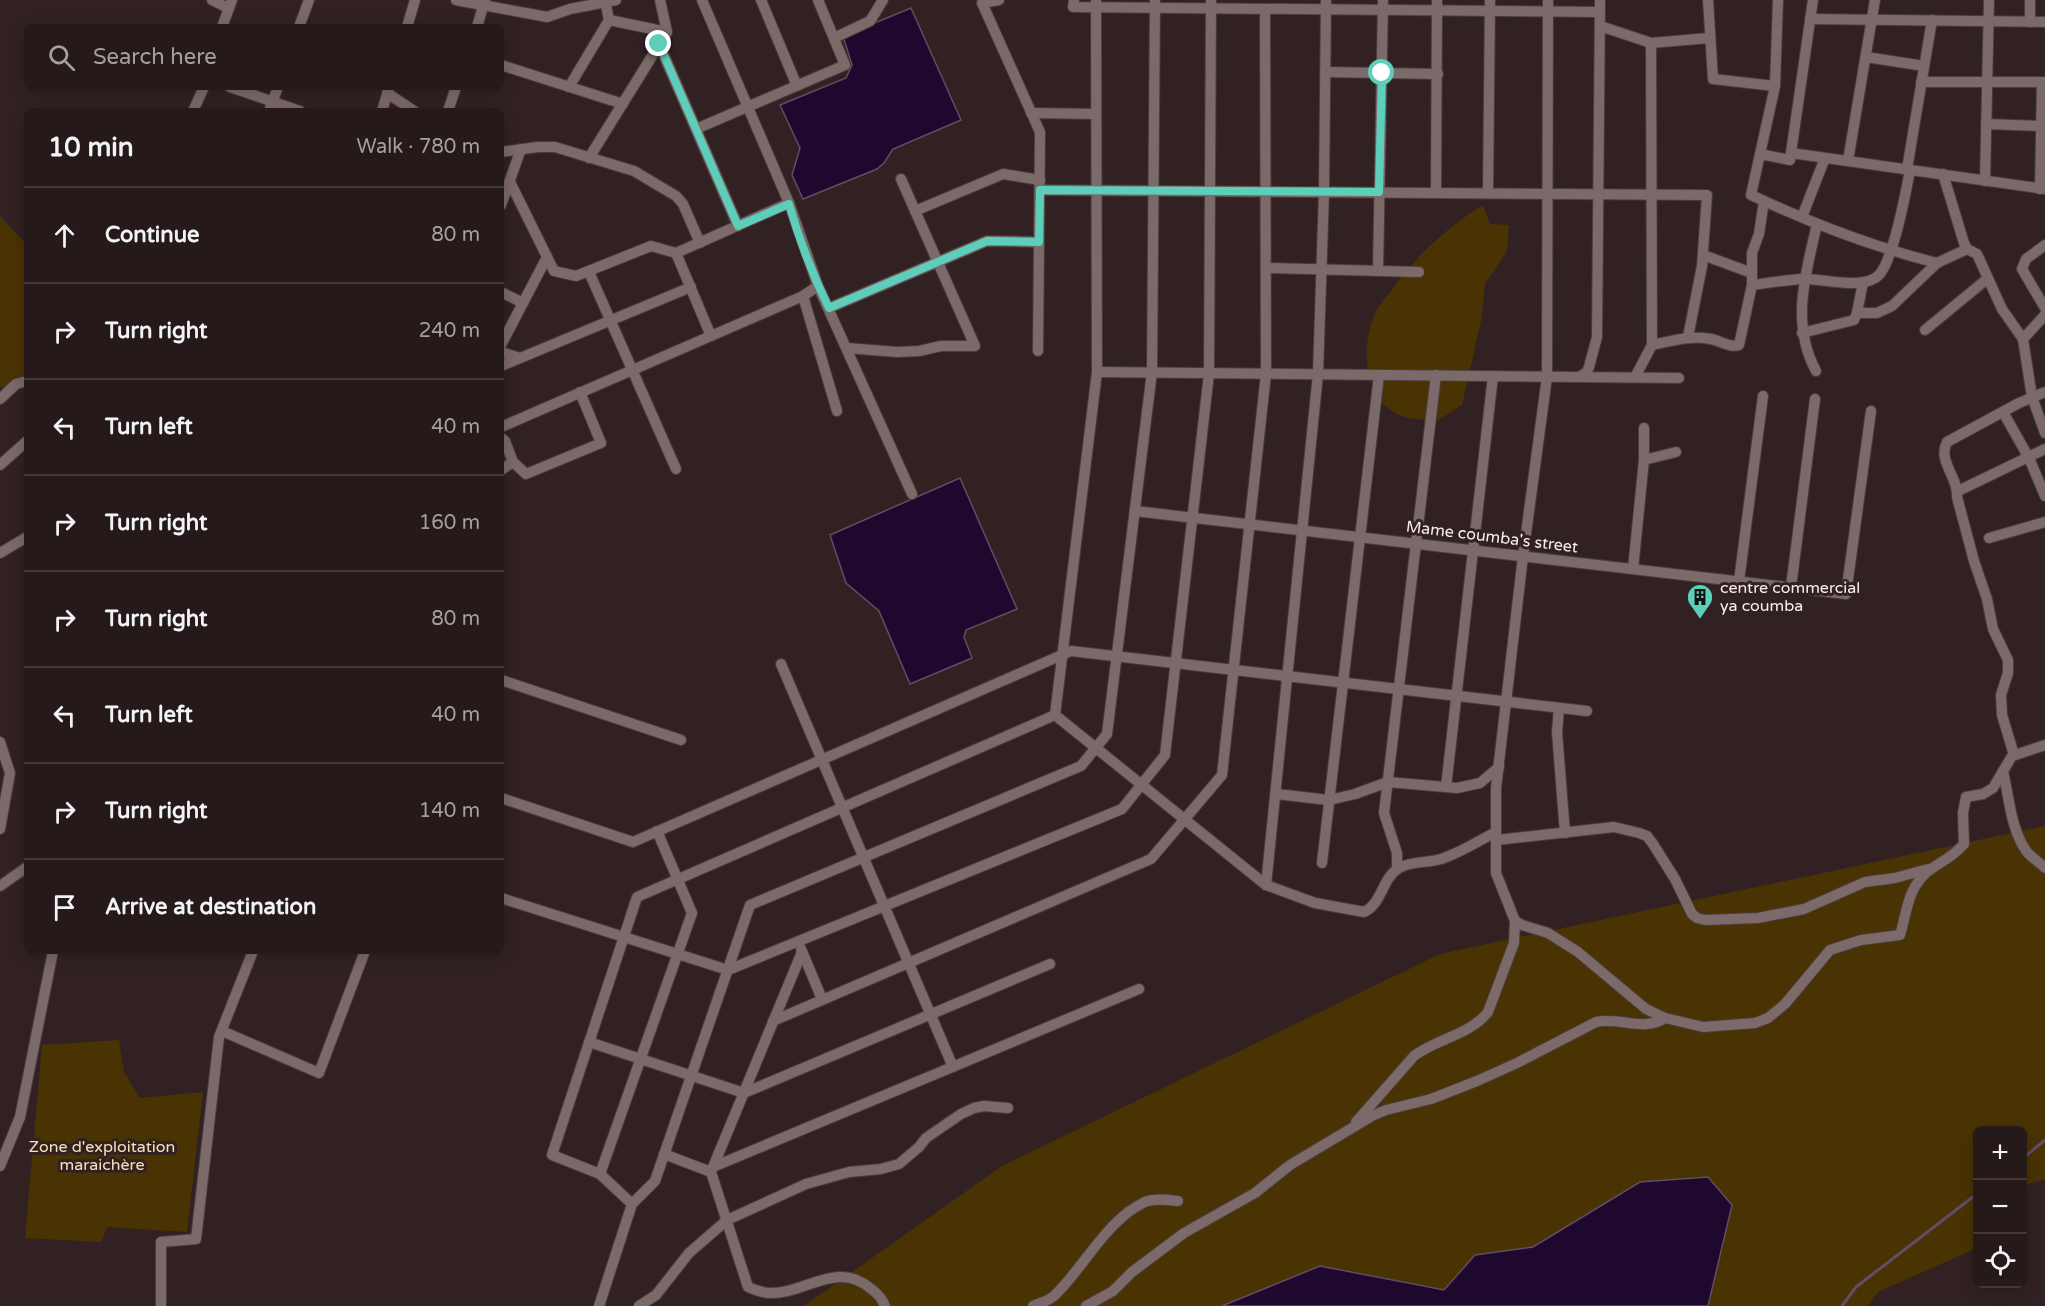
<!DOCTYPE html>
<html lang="en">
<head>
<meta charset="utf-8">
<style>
  :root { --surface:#25191a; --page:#312627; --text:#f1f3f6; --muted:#a3a0a2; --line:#423839 }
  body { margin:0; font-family:"Varela Round",sans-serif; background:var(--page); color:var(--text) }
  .controls { position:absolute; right:18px; bottom:18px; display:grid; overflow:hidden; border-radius:9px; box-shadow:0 3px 15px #0003 }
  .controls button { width:54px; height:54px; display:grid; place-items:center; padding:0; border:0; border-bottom:2px solid var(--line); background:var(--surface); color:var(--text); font:30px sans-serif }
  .stop { position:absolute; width:18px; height:18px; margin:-14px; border:4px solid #5cceba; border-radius:50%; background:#fff }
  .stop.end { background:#5cceba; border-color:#fff; box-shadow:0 2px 6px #0008 }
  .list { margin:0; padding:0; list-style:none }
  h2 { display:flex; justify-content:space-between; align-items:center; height:78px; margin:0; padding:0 24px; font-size:26px }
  h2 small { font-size:20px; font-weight:400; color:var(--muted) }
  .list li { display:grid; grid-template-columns:39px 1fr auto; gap:18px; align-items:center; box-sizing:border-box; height:96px; padding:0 24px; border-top:2px solid var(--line) }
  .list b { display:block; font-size:22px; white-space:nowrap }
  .list em { font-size:20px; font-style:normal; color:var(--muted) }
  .icon { flex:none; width:33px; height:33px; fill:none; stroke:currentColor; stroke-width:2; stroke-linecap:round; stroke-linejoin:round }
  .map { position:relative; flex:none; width:2045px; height:1306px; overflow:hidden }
  .search { position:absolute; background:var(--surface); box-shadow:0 3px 15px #0003; left:24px; top:24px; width:480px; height:66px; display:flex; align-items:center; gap:15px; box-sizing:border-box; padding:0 21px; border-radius:9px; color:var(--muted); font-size:22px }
  .panel { position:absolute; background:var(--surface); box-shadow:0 3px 15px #0003; left:24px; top:108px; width:480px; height:846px; border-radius:9px }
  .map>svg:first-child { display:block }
</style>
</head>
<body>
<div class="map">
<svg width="2045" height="1306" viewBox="0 0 2045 1306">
  <rect width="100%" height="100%" fill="#312122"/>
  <g fill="#4a3302">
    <path d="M1483 205 1490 224 1509 225 1507 251 1485 284 1481 321 1462 405C1454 409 1443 419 1434 421 1429 422 1421 419 1416 419 1365 414 1358 352 1375 314 1378 306 1385 298 1391 291 1415 257 1447 227 1483 205Z"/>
    <polygon points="0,216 27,245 27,380 0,388"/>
    <polygon points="2045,826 2045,1179 2023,1186 2022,1130 1978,1130 1977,1248 1878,1292 1868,1306 804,1306 1002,1166 1440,954"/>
    <polygon points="119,1040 124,1072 140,1098 203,1092 187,1232 107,1227 101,1242 25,1238 42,1045"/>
  </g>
  <g fill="#1f082e" stroke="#604d67" stroke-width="1.5">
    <polygon points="911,8 961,120 893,149 884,163 877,169 803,199 792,175 800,148 780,105 846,78 852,65 843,36"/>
    <polygon points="960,478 1017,609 966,630 964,637 972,658 910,684 879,611 846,583 830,535"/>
    <polygon points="1708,1177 1732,1205 1708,1306 1222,1306 1320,1266 1444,1290 1475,1255 1533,1247 1640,1182"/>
  </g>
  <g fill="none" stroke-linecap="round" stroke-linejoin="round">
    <g stroke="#604d67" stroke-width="3">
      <polyline points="2022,1159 2045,1140"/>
      <polyline points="1842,1306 1856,1287 1978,1193"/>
    </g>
    <g stroke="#493d3e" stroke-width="12">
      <g id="street">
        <polyline points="212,0 228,8"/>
        <polyline points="456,0 547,17 570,9 616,0"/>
        <polyline points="702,0 789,203 818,286 912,494"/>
        <polyline points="761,0 797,86"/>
        <polyline points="999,0 982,3 1040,132 1038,351"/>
        <polyline points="1074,0 1073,7 1600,12"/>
        <path d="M1548 0 1547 377 1523 556 1496 788V873L1515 921 1522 925 1548 933 1578 952 1646 1009 1665 1018 1703 1027 1755 1023 1768 1018 1785 1004 1830 950 1861 940 1900 935C1907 913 1907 890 1926 873 1939 862 1951 859 1964 844L1963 813 1966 797 1983 794 1993 788 2012 756 2045 745"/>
        <polyline points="1708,0 1713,79 1775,86"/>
        <path d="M1778 0 1775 86 1751 195C1811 223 1873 247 1937 263"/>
        <polyline points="1810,19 2045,22"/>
        <polyline points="609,20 667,32"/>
        <polyline points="2030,22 2030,0"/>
        <polyline points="1600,26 1651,43 1709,38"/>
        <polyline points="222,27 232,0"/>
        <polyline points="299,27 309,0"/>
        <polyline points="407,27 415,0"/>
        <polyline points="477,27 485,0"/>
        <polyline points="834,38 870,21 883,0"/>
        <polyline points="659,44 738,226"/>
        <polyline points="1866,57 1924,66"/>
        <polyline points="501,65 623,104"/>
        <polyline points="1325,72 1438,74"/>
        <polyline points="1921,82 2045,82"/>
        <polyline points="230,87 300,111"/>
        <polyline points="569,87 609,20 605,0"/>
        <polyline points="387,93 414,111"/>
        <polyline points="193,111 204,87"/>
        <polyline points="269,111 278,87"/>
        <polyline points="382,111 389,88"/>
        <polyline points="448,111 456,87"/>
        <polyline points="1031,113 1096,114"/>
        <polyline points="1986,124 2041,126"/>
        <polyline points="696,129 845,65 818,0"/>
        <polyline points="501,152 538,147 555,147 634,171 676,196 683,204 700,243"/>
        <polyline points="1791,153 2045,189"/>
        <polyline points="1760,154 1790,160 1813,0"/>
        <polyline points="589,158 667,32 660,0"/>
        <polyline points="1848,161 1875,0"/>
        <polyline points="1907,169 1932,20"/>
        <polyline points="1943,174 1964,243 1967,249 1977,254 2002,309 2023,339"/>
        <polyline points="1985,181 1989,0"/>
        <polyline points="510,182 554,271 576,276 651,246 676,253 789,203"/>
        <polyline points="2040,189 2042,82"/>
        <polyline points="1040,190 1707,195 1702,266 1688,337"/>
        <polyline points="1436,193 1437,0"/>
        <polyline points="1488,193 1490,0"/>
        <polyline points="501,205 521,149"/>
        <polyline points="915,211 1003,174 1040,180"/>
        <polyline points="1802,217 1825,158"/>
        <polyline points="2045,245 2026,259 2022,269 2045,308"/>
        <polyline points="676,253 711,336"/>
        <polyline points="1703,255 1752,273"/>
        <polyline points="1266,268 1419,272"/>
        <polyline points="1378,271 1383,0"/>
        <polyline points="589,272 676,469"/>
        <path d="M1752 285C1769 283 1786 280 1802 279 1822 278 1864 291 1879 275 1893 260 1906 192 1910 170"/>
        <polyline points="501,292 523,303"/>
        <polyline points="803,296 837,411"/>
        <polyline points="829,308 987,241 1039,242"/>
        <polyline points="1857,313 1877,313 1892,306 1937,263 1967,249"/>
        <polyline points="2045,315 2023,339 2032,397 2045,433"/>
        <polyline points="1925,330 1987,279"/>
        <polyline points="1802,333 1854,320 1857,313 1863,282"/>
        <polyline points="501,345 547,257"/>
        <path d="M1652 345C1672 341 1691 335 1711 339 1721 341 1730 348 1739 345L1752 285V253L1759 234 1764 201"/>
        <polyline points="847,348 897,352 919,351 941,346 975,346 901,179"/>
        <polyline points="501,352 520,358"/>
        <polyline points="501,366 691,287"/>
        <path d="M1816 371C1790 323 1806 273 1817 224"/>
        <polyline points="1097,372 1679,378"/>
        <polyline points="1579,377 1587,372 1589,367 1597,337 1600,0"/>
        <polyline points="1635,377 1652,345 1651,43"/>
        <polyline points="0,399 16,384 27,381"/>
        <polyline points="2003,412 2029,458 2045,496"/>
        <polyline points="501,427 803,296 818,286"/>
        <polyline points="501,438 505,441 513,462 526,474 601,443 580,392"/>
        <polyline points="1644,460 1676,452"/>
        <polyline points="0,465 27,441"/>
        <polyline points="501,470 513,462"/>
        <polyline points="1958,491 2045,449"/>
        <polyline points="1135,511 1846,594 1871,411"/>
        <polyline points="1989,538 2045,522"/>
        <polyline points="0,553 27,537"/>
        <polyline points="1633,569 1644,460 1644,428"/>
        <polyline points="1739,581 1763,396"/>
        <polyline points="1791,587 1815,399"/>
        <polyline points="781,664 953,1067"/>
        <polyline points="501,680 681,740"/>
        <polyline points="1559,708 1557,732 1565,833"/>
        <polyline points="1055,715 1097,372 1096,0"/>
        <path d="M1055 715 1266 885 1315 903 1364 912C1382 904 1382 878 1399 868 1411 861 1428 863 1441 859 1460 853 1478 841 1496 832"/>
        <polyline points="0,742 10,773 0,829"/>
        <path d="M2014 755 2002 715 2001 695 2008 673V660L1993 629 1987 599 1974 561 1957 497C1959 478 1937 461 1947 442L2019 403 2045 392"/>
        <path d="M2003 771C2009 797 2011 831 2027 852 2032 858 2039 862 2045 868"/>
        <polyline points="1446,787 1493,376"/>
        <polyline points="1276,794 1329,800 1355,794 1388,782 1457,788 1480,783 1499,767"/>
        <polyline points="501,798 633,842 1071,651 1587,711"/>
        <polyline points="1496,840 1614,827 1639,833 1647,836 1653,844 1675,879 1692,914 1697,918 1705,920 1758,918 1804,909 1865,882 1895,878 1928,869"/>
        <polyline points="1322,863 1379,375"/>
        <polyline points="1397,869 1397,853 1384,813 1436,375"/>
        <polyline points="1266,885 1318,374 1324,192 1326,0"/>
        <polyline points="0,886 27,867"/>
        <polyline points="501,898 728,970 1122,809 1165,755 1209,374 1211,0"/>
        <polyline points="801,949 822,999"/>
        <path d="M802 952 711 1172 748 1287C755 1290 762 1293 770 1293 805 1294 837 1260 870 1288 877 1293 882 1298 885 1306"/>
        <polyline points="773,1021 1151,859 1222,775 1266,374 1265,9"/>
        <polyline points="222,1031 319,1073 365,951"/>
        <polyline points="589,1042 744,1093 1050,964"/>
        <path d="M1356 1122 1414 1056C1436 1039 1470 1035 1488 1012L1514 943 1515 921"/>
        <polyline points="664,1154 711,1172"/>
        <polyline points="0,1166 20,1117 53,951"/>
        <polyline points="713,1167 1139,989"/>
        <polyline points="600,1174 692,913 657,831"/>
        <polyline points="632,1204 600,1174 552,1155 637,897 1055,715"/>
        <polyline points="161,1306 161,1242 196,1239 219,1037 253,951"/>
        <polyline points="599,1306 632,1204 655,1181 750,905 1081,766 1107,734 1152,372 1155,0"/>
        <polyline points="639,1306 656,1295 689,1253 727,1220 806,1184 849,1172 881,1169 899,1164 919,1147 926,1138 961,1114 974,1108 984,1106 1008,1108"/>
        <path d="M1033 1306C1040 1303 1048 1301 1054 1296 1083 1269 1107 1219 1145 1202 1155 1198 1168 1200 1178 1201"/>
        <path d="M1086 1306 1113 1291 1132 1272 1184 1233 1255 1193 1290 1165 1372 1116 1386 1110 1431 1099 1477 1081 1517 1063 1596 1022C1619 1017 1644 1032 1665 1018"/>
      </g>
    </g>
    <use href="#street" stroke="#7c696a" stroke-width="10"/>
  </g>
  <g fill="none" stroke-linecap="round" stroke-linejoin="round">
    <path stroke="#5cceba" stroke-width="8" d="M659 44 738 226 789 204C799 239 812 274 829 308L987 241 1039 242 1040 190 1379 192 1382 73"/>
  </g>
  <defs>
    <g id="building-pin" transform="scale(1.35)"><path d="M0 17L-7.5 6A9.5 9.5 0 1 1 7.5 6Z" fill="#5cceba" stroke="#312122"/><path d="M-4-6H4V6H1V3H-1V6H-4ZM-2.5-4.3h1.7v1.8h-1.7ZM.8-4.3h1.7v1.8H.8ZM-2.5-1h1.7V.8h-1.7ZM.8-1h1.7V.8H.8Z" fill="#111"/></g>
  </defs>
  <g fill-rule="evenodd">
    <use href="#building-pin" x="1700" y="597"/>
  </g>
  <g text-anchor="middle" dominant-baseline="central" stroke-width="6" stroke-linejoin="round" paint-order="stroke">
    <g font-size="16" fill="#f8eded" stroke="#312122">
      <text transform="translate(1492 537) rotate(7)">Mame coumba's street</text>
    </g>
    <g font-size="16" fill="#f8eded" stroke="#312122" text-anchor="start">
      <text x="1720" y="588">centre commercial<tspan x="1720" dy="18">ya coumba</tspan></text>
    </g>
    <g font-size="16" fill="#f9e0b4" stroke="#312122">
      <text x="102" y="1147">Zone d'exploitation<tspan x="102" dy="18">maraichère</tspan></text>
    </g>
  </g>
</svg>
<div class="controls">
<button>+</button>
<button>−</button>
<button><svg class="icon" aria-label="locate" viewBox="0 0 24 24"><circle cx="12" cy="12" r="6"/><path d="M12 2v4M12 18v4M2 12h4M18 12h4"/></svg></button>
</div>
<div class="stop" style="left:1382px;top:73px"></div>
<div class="stop end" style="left:659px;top:44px"></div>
<div class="search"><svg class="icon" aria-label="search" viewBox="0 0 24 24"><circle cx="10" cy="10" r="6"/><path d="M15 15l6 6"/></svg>Search here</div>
<section class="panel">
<h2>10 min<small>Walk · 780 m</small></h2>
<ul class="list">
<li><svg class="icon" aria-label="ahead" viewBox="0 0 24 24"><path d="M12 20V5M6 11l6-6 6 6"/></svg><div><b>Continue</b></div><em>80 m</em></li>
<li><svg class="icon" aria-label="right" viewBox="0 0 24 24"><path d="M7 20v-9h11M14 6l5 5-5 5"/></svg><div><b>Turn right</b></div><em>240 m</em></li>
<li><svg class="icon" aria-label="left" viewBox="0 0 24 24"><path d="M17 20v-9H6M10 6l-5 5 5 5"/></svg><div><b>Turn left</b></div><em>40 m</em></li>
<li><svg class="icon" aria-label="right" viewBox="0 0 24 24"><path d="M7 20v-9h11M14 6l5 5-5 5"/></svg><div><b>Turn right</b></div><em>160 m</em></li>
<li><svg class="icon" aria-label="right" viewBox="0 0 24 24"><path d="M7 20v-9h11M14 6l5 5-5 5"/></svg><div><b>Turn right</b></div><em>80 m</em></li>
<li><svg class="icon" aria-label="left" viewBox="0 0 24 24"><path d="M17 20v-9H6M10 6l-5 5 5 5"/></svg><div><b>Turn left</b></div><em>40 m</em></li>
<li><svg class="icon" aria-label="right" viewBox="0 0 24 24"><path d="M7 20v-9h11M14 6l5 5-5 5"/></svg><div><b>Turn right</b></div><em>140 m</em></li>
<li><svg class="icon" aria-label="arrive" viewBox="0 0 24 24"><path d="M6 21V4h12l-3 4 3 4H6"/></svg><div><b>Arrive at destination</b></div></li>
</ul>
</section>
</div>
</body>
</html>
